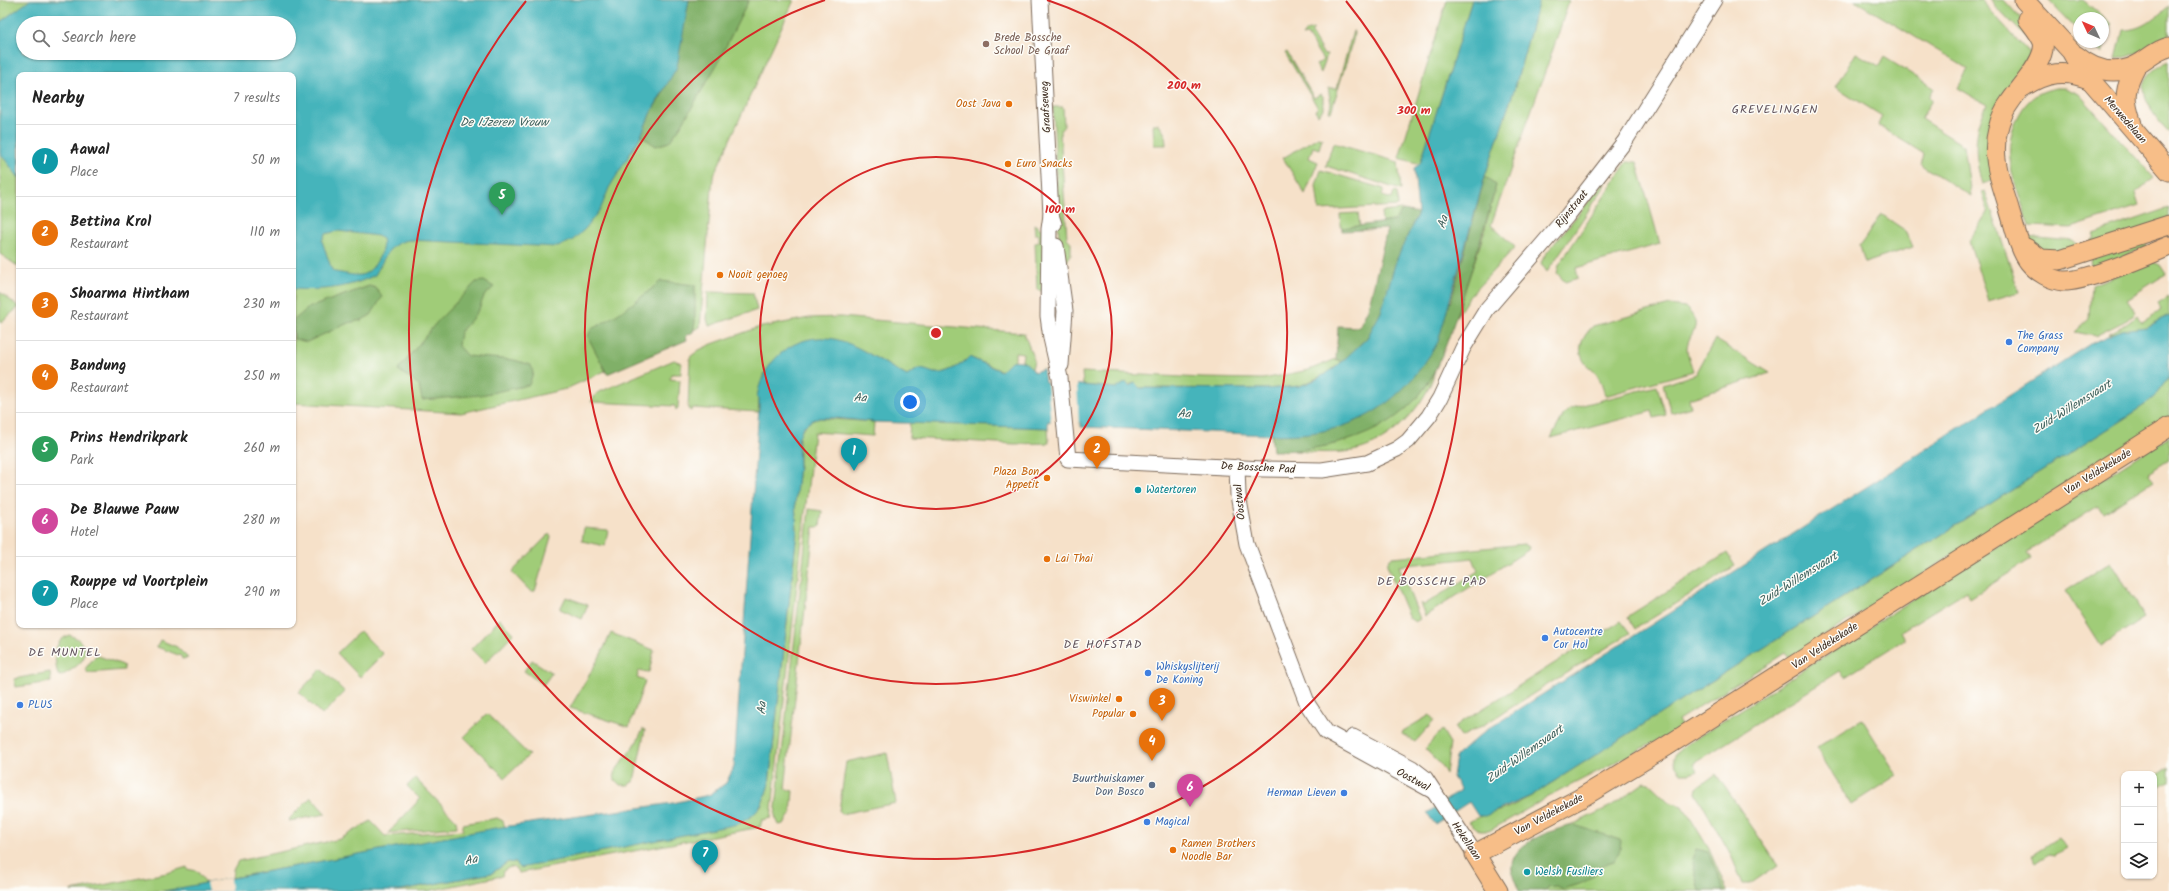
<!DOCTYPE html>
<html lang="en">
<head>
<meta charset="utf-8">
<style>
  :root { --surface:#fff; --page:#f6f6f6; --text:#222; --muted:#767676; --line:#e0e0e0; --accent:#1f6fb2 }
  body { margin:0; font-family:Kalam,sans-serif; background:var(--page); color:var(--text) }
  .controls { position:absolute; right:12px; bottom:12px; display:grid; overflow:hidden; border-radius:8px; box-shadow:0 1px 3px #0004 }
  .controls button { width:36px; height:36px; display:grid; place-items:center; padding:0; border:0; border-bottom:1px solid var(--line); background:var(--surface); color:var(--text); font:20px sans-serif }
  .compass { position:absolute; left:2073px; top:12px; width:36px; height:36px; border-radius:50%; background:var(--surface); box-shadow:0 1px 3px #0004; rotate:314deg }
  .you { position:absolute; left:910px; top:402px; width:14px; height:14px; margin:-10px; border:3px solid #fff; border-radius:50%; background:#1a73e8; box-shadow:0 0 0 6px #1a73e833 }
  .badge { display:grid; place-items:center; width:26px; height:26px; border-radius:50%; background:var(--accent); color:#fff; font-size:13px; font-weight:700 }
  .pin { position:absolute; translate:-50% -33px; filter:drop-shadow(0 1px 2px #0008) }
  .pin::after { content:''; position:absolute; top:21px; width:14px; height:12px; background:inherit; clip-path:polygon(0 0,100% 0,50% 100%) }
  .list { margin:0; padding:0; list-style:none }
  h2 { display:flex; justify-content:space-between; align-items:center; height:52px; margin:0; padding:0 16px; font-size:17px }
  h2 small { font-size:13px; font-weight:400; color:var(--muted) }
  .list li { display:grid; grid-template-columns:26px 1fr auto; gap:12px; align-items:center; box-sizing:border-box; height:72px; padding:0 16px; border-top:1px solid var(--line) }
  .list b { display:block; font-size:15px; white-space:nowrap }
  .list p { margin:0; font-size:13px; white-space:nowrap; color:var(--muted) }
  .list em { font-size:13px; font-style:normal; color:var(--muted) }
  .icon { flex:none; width:22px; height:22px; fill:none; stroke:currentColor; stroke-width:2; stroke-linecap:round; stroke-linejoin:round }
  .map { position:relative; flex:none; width:2169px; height:891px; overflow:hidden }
  .search { position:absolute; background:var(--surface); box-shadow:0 1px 3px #0004; left:16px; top:16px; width:280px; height:44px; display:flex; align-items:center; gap:10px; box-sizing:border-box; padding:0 14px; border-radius:22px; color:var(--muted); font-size:15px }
  .panel { position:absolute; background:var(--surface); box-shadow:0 1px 3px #0004; left:16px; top:72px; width:280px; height:556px; border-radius:8px }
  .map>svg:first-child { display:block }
</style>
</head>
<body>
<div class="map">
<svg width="2169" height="891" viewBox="0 0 2169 891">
  <rect width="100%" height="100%" fill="#fdfcf7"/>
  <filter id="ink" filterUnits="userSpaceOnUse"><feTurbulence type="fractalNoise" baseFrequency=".025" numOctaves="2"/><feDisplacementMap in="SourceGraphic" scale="8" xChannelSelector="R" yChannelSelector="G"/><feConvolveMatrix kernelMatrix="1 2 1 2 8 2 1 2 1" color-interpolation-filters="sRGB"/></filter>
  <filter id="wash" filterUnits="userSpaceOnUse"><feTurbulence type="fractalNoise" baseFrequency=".012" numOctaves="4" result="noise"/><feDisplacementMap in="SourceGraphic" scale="16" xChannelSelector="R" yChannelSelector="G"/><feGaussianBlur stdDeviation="0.9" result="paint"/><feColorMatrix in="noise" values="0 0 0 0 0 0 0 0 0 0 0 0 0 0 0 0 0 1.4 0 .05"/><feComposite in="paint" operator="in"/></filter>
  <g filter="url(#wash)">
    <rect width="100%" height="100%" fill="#f6e1c9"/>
    <g fill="#a0cc78" stroke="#6e7b4b" fill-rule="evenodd">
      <path d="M0 0H794L713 177 700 327 566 389 461 413 293 403V75H19V267L0 254ZM23 23H289V53H23Z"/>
      <polygon points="1447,0 1472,0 1420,164 1399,158"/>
      <polygon points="1539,0 1569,0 1558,35 1491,225 1515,247 1469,297 1456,317 1483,236 1496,185 1485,176 1515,87"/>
      <path d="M1854 0H1981L2029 53 2030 61 2014 83 1992 181 1982 184C1974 156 1973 132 1987 105L1958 88 1968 69Z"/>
      <polygon points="1990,0 2004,0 2035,34 2038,50"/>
      <polygon points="2048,0 2083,0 2112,24 2102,53 2088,42 2103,42 2103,18 2079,18 2079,32"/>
      <path d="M2169 6V38C2151 45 2135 57 2116 59L2123 30C2142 30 2155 18 2169 6Z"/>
      <polygon points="1313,29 1314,30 1311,33 1324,55 1327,55 1321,73 1316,65 1323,60 1307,35 1302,36 1306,31"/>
      <polygon points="1353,31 1354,31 1353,40 1331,112 1329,112 1331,103 1328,88 1337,88"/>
      <polygon points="1287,52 1314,98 1321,94 1323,96 1323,109 1318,115 1315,110 1318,108 1285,53"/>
      <polygon points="1856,53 1879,66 1884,57 1934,88 1929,97 1932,100 1921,119 1964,146 1971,196 1921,165 1924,154 1878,125 1882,116 1836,87"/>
      <path d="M2169 61V134C2150 106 2124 82 2169 61Z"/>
      <path d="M2057 88H2065L2079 94 2154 178 2135 193 2139 206 2071 228 2030 226C2017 189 1998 152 2019 115 2028 98 2039 91 2057 88Z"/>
      <polygon points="1053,107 1063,107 1064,126 1060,131 1067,238 1071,242 1071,255 1063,266 1059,242"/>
      <polygon points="1153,124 1159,124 1165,134 1166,145 1154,145"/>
      <polygon points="1318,137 1322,138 1319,149 1313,147 1309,158 1318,162 1305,194 1283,158"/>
      <polygon points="1333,143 1398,162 1401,190 1326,166"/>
      <polygon points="1627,162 1637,162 1660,244 1576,268 1578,278 1565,282 1557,273 1559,265"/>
      <polygon points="1321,170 1384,189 1382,196 1392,199 1394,192 1397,193 1398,206 1319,210 1316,185"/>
      <polygon points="1606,180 1603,189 1547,272 1541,263 1545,255"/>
      <polygon points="1985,191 2019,292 1988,301 1969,241 1988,211 1982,192"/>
      <polygon points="2169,208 2169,221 2091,246 2091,240 2095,238 2093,234"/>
      <polygon points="1403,210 1394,221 1382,223 1381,212"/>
      <polygon points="1358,213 1360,227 1341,228 1340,214"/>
      <polygon points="1881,214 1906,231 1913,247 1865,263 1860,246"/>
      <polygon points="1034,224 1044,231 1043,291 1037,290 1035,243 1039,242 1039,234 1035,234"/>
      <polygon points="2027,237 2072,241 2079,245 2055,258 2030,243"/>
      <polygon points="2145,242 2148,246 2092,271 2091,255"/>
      <polygon points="2153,262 2160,265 2166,274 2127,299 2136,312 2127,320 2095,336 2075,332 2089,319 2091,285"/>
      <polygon points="0,292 19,307 0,323"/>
      <polygon points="708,292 753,293 757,310 709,326 707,319"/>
      <polygon points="2169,296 2169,315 2146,327 2108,334 2128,323 2138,315 2142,322 2162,310 2158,303"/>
      <path d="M1670 305 1685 307C1707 328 1687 331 1687 350 1688 357 1691 364 1693 371L1605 396C1603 389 1601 381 1597 375 1595 371 1589 368 1586 364 1575 351 1582 337 1593 326Z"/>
      <path d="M840 317 1024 333 1034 360 1032 369 1022 361 1023 353 1015 352V361H1011L1002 371 969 357C962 365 946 375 934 373 928 372 924 370 918 369L907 376C869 355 824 318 783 354 758 375 761 381 758 412L692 408 691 411 688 409 690 357 699 350 712 344 757 328 809 318Z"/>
      <polygon points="1715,339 1770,373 1689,399 1691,407 1671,413 1663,385 1696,374"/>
      <polygon points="1336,359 1342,362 1326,374 1300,386 1266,389 1140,388 1135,383 1117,388 1083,385 1082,372 1203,378 1263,379 1309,370"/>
      <polygon points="674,360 681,363 681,374 671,374 670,379 680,380 678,408 676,410 675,406 591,402 597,393"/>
      <path d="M1436 366C1434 374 1432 382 1428 389 1414 417 1384 446 1352 451 1333 454 1313 452 1294 451L1334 444 1400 412 1414 400 1426 386Z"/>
      <path d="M2169 377V419L1789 658 1785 653 1678 720 1682 728 1552 795 1489 831H1480L1469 822C1480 815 1492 813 1505 809 1514 805 1522 801 1531 796L2144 406 2155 396Z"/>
      <polygon points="1657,386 1666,415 1654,418 1652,411 1551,438 1564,414 1571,408"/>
      <polygon points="818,418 874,422 873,436 814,432 771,818 762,820 760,827 519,873 515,868 510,867 503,871 502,876 428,891 396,891 492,873 508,862 516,863 520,867 761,807 769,784 797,531 795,504 799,465 799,435 807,423"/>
      <polygon points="910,422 1048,428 1049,443 1015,444 909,438"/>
      <path d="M2169 436V460L2148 473 2154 480 2103 513 2098 506 2027 552 2031 559 1970 598 1966 591 1901 631 1905 639 1845 677 1840 671 1693 764 1697 770 1690 773H1681C1670 760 1672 756 1684 746Z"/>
      <polygon points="809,509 822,511 820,527 814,527 785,789 793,791 791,813 784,824 779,825 775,816"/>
      <polygon points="584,528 608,530 605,546 582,541"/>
      <polygon points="549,534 551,537 535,591 531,592 512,572"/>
      <polygon points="1524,544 1529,547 1528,550 1425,616 1420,603 1424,605 1478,571 1473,558 1399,566 1420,619 1415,622 1409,618 1387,565 1389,560 1393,557"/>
      <polygon points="1727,553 1735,566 1635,629 1628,618 1630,615"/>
      <polygon points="2111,562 2145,617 2101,646 2066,591"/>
      <polygon points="566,597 588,605 582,619 560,609"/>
      <polygon points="500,619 514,633 485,663 471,649"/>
      <polygon points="1621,621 1630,633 1485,724 1461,737 1454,727"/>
      <polygon points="360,631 383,654 360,677 337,653"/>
      <polygon points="611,633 654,650 649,672 639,671 637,678 645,681 629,727 570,708 600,656"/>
      <path d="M69 635C75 637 79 639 82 644 93 658 72 670 61 676L58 675C54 659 52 642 69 635Z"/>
      <polygon points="160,640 177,647 188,658 182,659 181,656 157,647"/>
      <polygon points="96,655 123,665 124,668 124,670 88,673 85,669"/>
      <polygon points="532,660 552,673 543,685 524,671"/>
      <polygon points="321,669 345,692 322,715 299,692"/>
      <polygon points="50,672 51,682 16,687 14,679"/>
      <polygon points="487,714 529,755 505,778 464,737"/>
      <polygon points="1430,715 1434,721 1415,742 1402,734 1403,731"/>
      <polygon points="1862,719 1897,775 1852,804 1816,748"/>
      <polygon points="643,729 645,730 634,781 628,785 620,785 615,780 614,773 636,743"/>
      <polygon points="1442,730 1450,743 1446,774 1441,765 1425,749"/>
      <polygon points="887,753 896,803 841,814 839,811 846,762"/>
      <polygon points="2169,768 2169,782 2154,791 2154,777"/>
      <polygon points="1716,774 1778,865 1750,884 1743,884 1730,853 1696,793 1697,788"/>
      <polygon points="415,778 456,820 457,827 388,833 420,799 407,786"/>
      <polygon points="1645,782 1649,783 1669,802 1683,806 1709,849 1727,891 1542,891 1561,836 1574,824 1611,806"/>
      <polygon points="311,797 326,814 289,821 290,818"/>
      <polygon points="497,818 503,821 505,827 232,878 233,870 238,861 340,839 371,821 385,836 463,830 463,824"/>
      <polygon points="2059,838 2066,848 2054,855 2049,854 2036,862 2032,855"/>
      <polygon points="187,867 187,869 197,871 206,883 174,891 71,891 167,873"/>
    </g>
    <g fill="#80b068" stroke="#5e6d43">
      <polygon points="689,0 749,0 715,68 681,126 669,142 656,146 641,136 650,114 663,93 684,26"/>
      <path d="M1485 176 1496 185C1486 224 1474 263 1461 301 1452 329 1442 361 1426 386 1393 435 1329 451 1273 451L1271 435 1331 429 1451 301Z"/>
      <polygon points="1403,210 1418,213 1396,261 1385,303 1376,324 1367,338 1342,362 1336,359 1338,326 1359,327 1368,309 1387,229 1342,231 1342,228 1394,221"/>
      <polygon points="484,281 494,287 484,296 479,309 472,319 460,332 458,346 467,356 514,360 531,365 533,373 529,385 481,395 422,400 419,385 398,370 436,323 476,282"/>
      <path d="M661 281 695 285V322L693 332 686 336 687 340 607 374 588 337 591 329C617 317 639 299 661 281Z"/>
      <polygon points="369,286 376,288 382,297 371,315 362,320 348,323 307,342 294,339 293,321 308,308"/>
      <path d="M1573 825 1621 840 1620 850 1614 861C1599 864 1598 875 1584 882 1578 885 1570 887 1563 889L1556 886 1548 887 1546 891H1519C1517 885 1513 878 1512 871 1508 843 1552 830 1573 825Z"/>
      <polygon points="1696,849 1708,852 1724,891 1700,891 1692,859"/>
    </g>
    <g fill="#44b4bb" stroke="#406f6c" fill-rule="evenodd">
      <path d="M30 0H689L677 67 650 114 641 136 609 188 601 208 585 229 573 240 558 247 409 240C387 244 386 257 375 275 350 288 322 291 293 289V75H19V178L0 153V22ZM23 23H289V53H23ZM338 231 378 236 382 239C386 250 373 273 361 275 353 276 343 273 335 272L332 270 322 241 325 234Z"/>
      <path d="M1472 0H1539L1515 87 1485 176 1438 342C1418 376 1393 405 1356 421 1311 441 1256 434 1209 432 1166 430 1124 429 1081 427V423L1048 421V428L874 422 835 418H818L811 421 803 427 798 440 799 465 795 504 797 531 769 784C762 806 760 813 738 824L520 868 516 863 508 862 492 873 396 891H164L495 828 673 803 709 795 726 783 734 767 759 408V398L757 397C763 356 802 328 842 341 865 349 886 365 907 376L918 369C924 369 928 371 934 373 946 375 962 365 969 357L1001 371 1011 361C1023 359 1028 363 1034 372L1043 369 1045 382 1117 388 1126 382 1129 386 1135 383 1140 388 1266 389 1300 386 1315 380 1335 368 1367 338 1381 312 1396 261 1418 213 1414 168 1420 164Z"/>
      <polygon points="2169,315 2169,377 2155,396 2144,406 1531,796 1485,816 1478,816 1469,802 1435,824 1427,813 1461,790 1453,777 1456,756 1482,733 2093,342 2122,330 2146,327"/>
    </g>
    <g fill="#f6e1c9">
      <polygon points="1047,381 1077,382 1079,425 1051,424"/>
      <polygon points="230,878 231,891 208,891 206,883"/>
    </g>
  </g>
  <g filter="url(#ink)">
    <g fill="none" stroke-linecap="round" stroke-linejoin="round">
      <g stroke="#7c6a5a" stroke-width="17">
        <g id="minor">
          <polyline points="1040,0 1051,215 1054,224"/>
          <polyline points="1051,215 1049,229 1048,316 1051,338 1060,378 1068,459 1263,469 1322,470 1367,463 1397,449 1408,441 1429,416 1440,398 1463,348 1487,309 1567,216 1625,141 1714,0"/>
          <polyline points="1056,246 1065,311 1061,365"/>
          <polyline points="1237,467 1238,495 1247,544 1308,705 1326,732 1433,791"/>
          <polyline points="1353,737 1412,768 1425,778 1475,854"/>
        </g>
      </g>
      <g stroke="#7c6a5a" stroke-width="21">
        <g id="major">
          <polyline points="2024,0 2071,51 2081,69 2169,171"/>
          <path d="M2028 19C2033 26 2040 34 2043 42 2047 60 2019 88 2010 102 2004 110 2000 120 1998 129 1990 158 2002 184 2010 212 2015 228 2019 249 2029 262 2037 272 2051 280 2063 281 2086 282 2146 256 2169 246"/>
          <path d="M2077 56C2095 71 2115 76 2137 65 2148 59 2156 50 2169 47"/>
          <path d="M2023 87C2046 72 2066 69 2091 80"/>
          <path d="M2132 124C2123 98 2124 89 2137 65"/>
          <polyline points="2026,248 2041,259 2060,260 2169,225"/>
          <polyline points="1498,891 1475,854 1579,799 1659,751 2169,427"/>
        </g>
      </g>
      <use href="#minor" stroke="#fff" stroke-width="15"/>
      <use href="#major" stroke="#f7be88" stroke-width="19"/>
    </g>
  </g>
  <g fill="none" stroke="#d62828" stroke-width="2">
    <circle cx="936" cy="333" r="176"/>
    <path d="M1047 0A351 351 0 1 1 825 0"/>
    <path d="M1346 1A527 527 0 1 1 526 1"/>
  </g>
  <circle fill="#8d6e63" stroke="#fdfcf7" stroke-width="1.5" cx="986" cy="44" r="4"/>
  <g fill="#e8710a" stroke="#fdfcf7" stroke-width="1.5">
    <circle cx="1009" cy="104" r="4"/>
    <circle cx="1008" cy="164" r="4"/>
    <circle cx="720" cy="275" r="4"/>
    <circle cx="1047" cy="478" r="4"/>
    <circle cx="1047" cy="559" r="4"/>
    <circle cx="1119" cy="699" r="4"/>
    <circle cx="1133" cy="714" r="4"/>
    <circle cx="1173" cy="850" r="4"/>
  </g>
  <g fill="#3f7fe0" stroke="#fdfcf7" stroke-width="1.5">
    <circle cx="2009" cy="342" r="4"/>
    <circle cx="1545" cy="638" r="4"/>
    <circle cx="1148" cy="673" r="4"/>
    <circle cx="20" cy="705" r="4"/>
    <circle cx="1344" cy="793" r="4"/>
    <circle cx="1147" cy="822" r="4"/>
  </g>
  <g fill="#0f9aa8" stroke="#fdfcf7" stroke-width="1.5">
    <circle cx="1138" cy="490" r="4"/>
    <circle cx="1527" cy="872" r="4"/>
  </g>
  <circle fill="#5c6f8a" stroke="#fdfcf7" stroke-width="1.5" cx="1152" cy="785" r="4"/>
  <g text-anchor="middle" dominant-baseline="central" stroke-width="3" stroke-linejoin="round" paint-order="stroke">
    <g font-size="11" fill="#785e54" stroke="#fdfcf7" text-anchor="start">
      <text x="994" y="38">Brede Bossche<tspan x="994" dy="13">School De Graaf</tspan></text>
    </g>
    <g font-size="11" fill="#c56008" stroke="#fdfcf7" text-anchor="end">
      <text x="1001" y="104">Oost Java</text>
      <text x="1016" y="164" text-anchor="start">Euro Snacks</text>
      <text x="728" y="275" text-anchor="start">Nooit genoeg</text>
      <text x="1039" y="472">Plaza Bon<tspan x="1039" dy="13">Appetit</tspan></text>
      <text x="1055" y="559" text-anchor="start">Lai Thai</text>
      <text x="1111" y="699">Viswinkel</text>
      <text x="1125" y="714">Popular</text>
      <text x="1181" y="844" text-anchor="start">Ramen Brothers<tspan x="1181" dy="13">Noodle Bar</tspan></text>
    </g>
    <g font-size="11" fill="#3b2a1e" stroke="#fdfcf7">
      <text transform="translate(1046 107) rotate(-93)">Graafseweg</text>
      <text transform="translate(2125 120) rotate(49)">Merwedelaan</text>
      <text transform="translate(1572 209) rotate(-51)">Rijnstraat</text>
      <text transform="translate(1258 468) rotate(3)">De Bossche Pad</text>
      <text transform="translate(2098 472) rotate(-32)">Van Veldekekade</text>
      <text transform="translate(1240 502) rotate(-96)">Oostwal</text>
      <text transform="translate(1825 646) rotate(-33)">Van Veldekekade</text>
      <text transform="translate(1413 780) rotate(29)">Oostwal</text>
      <text transform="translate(1549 815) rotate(-28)">Van Veldekekade</text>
      <text transform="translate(1466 841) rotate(56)">Hekellaan</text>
    </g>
    <g font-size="11" fill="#366cbe" stroke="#fdfcf7" text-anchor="start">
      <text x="2017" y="336">The Grass<tspan x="2017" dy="13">Company</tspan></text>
      <text x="1553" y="632">Autocentre<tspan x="1553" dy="13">Cor Hol</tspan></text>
      <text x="1156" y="667">Whiskyslijterij<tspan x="1156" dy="13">De Koning</tspan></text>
      <text x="28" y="705">PLUS</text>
      <text x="1336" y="793" text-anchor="end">Herman Lieven</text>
      <text x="1155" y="822">Magical</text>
    </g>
    <g font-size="11" fill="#0d838f" stroke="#fdfcf7" text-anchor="start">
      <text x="1146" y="490">Watertoren</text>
      <text x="1535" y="872">Welsh Fusiliers</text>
    </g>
    <g font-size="11" fill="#4e5e75" stroke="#fdfcf7" text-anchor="end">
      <text x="1144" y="779">Buurthuiskamer<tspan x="1144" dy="13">Don Bosco</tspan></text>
    </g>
    <g font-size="12" letter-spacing="1" fill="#62545d" stroke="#fdfcf7">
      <text x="1775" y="109">GREVELINGEN</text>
      <text x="1432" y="581">DE BOSSCHE PAD</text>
      <text x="1103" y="644">DE HOFSTAD</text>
      <text x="65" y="652">DE MUNTEL</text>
    </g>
    <g font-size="12" font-style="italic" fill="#3f615d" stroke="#fdfcf7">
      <text x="504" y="122">De IJzeren Vrouw</text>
      <text transform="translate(1443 222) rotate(-73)">Aa</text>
      <text transform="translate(860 398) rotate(2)">Aa</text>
      <text transform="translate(2072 407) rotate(-32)">Zuid-Willemsvaart</text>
      <text transform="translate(1184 414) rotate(2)">Aa</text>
      <text transform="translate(1798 579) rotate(-32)">Zuid-Willemsvaart</text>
      <text transform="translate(762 708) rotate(-86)">Aa</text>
      <text transform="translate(1525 754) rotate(-35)">Zuid-Willemsvaart</text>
      <text transform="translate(471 860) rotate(-11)">Aa</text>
    </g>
  </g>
  <circle cx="936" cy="333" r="6" fill="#d62828" stroke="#fdfcf7" stroke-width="2"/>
  <g font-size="12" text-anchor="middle" font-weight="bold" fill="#d62828" stroke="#fdfcf7" stroke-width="3" stroke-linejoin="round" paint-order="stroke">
    <text x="1184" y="89">200 m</text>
    <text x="1414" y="114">300 m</text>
    <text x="1060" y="213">100 m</text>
  </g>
</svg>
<div class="controls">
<button>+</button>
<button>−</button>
<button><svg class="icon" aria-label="layers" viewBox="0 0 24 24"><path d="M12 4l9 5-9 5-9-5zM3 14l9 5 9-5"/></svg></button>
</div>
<svg class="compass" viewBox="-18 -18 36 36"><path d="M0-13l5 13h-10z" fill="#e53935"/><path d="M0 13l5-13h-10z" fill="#767676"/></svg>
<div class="you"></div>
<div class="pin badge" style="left:854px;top:471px;background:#0f9aa8">1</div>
<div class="pin badge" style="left:1097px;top:469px;background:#e8710a">2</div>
<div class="pin badge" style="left:1162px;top:721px;background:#e8710a">3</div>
<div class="pin badge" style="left:1152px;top:761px;background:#e8710a">4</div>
<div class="pin badge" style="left:502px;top:215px;background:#2e9e5b">5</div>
<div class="pin badge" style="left:1190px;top:807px;background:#d1479c">6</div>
<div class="pin badge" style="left:705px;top:873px;background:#0f9aa8">7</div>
<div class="search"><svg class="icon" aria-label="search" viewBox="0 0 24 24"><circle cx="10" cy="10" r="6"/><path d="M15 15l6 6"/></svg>Search here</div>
<section class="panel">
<h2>Nearby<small>7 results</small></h2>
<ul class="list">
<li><span class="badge" style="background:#0f9aa8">1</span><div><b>Aawal</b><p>Place</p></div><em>50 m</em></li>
<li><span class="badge" style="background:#e8710a">2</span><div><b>Bettina Krol</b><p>Restaurant</p></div><em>110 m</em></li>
<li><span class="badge" style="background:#e8710a">3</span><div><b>Shoarma Hintham</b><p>Restaurant</p></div><em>230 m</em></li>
<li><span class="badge" style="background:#e8710a">4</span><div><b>Bandung</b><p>Restaurant</p></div><em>250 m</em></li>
<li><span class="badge" style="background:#2e9e5b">5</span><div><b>Prins Hendrikpark</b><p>Park</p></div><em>260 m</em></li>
<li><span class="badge" style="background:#d1479c">6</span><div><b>De Blauwe Pauw</b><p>Hotel</p></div><em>280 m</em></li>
<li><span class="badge" style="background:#0f9aa8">7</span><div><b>Rouppe vd Voortplein</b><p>Place</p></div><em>290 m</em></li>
</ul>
</section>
</div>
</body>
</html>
